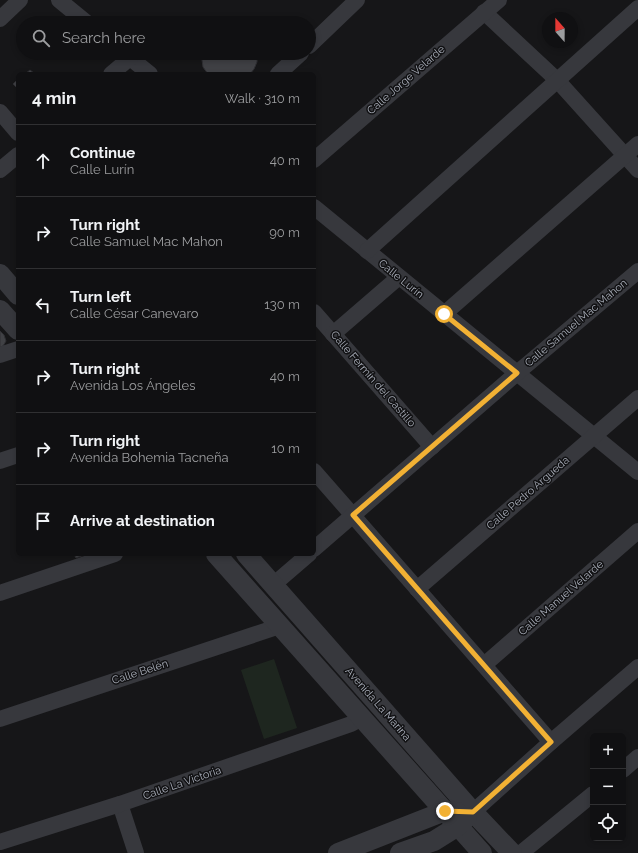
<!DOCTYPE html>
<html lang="en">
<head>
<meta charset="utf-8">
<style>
  :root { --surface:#101012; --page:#19191b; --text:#f1f3f6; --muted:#9c9d9f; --line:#303032 }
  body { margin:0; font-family:Raleway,sans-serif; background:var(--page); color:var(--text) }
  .controls { position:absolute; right:12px; bottom:12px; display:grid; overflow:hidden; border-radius:6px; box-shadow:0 2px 6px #0003 }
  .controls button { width:36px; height:36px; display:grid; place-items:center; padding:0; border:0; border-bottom:1px solid var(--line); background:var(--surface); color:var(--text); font:20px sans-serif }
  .compass { position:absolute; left:542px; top:12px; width:36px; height:36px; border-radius:50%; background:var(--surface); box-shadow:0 2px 6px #0003; rotate:339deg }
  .stop { position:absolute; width:12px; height:12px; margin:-9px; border:3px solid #f2b134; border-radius:50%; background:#fff }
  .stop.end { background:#f2b134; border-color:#fff; box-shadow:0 1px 4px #0008 }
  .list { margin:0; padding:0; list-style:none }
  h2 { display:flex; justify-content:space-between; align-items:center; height:52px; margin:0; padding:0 16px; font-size:17px }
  h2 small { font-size:13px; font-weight:400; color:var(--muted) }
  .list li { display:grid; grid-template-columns:26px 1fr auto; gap:12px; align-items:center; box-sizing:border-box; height:72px; padding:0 16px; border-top:1px solid var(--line) }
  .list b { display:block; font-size:15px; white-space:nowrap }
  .list p { margin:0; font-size:13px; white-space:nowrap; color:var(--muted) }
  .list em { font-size:13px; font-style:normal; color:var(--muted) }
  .icon { flex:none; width:22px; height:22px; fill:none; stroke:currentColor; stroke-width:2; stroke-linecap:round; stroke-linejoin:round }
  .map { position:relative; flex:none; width:638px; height:853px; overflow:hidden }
  .search { position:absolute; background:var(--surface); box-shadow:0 2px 6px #0003; left:16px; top:16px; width:300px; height:44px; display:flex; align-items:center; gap:10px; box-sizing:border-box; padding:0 14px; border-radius:22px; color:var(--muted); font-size:15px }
  .panel { position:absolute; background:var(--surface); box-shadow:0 2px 6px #0003; left:16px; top:72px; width:300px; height:484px; border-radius:6px }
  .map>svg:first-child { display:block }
</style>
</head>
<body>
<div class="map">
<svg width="638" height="853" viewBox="0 0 638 853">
  <rect width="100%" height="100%" fill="#161618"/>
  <polygon fill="#1e261f" points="274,659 297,728 264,739 241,670"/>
  <g fill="#404145" stroke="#303034">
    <polygon points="201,53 257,53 257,62 254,69 250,74 208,74 203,67"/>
    <polygon points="30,70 35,74 25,74"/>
    <polygon points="18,79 18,89 13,84"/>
    <polygon points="0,331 4,335 6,341 3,346 0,347"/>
    <polygon points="74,554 87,554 76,558"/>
  </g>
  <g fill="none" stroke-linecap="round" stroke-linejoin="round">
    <g stroke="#37383d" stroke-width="16">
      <polyline points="59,0 87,23"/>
      <polyline points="484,12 557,80 638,170"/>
      <polyline points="0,19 20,0"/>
      <polyline points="309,46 357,0"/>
      <polyline points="124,53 150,74"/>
      <polyline points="111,74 130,58"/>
      <polyline points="278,74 301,53"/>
      <polyline points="0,112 18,133"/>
      <polyline points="314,160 499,0"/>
      <polyline points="0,170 18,155"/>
      <polyline points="314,207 638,472"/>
      <polyline points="367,251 638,8"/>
      <polyline points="314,312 432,447"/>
      <polyline points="444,314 638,144"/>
      <polyline points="333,334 399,277"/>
      <polyline points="0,355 18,349"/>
      <polyline points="0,461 18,455"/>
      <polyline points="314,471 551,742"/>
      <polyline points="314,549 517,373 638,271"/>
      <polyline points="273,585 309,554"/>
      <polyline points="417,589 638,398"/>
      <polyline points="0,593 115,554"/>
      <polyline points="484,665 638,531"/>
      <polyline points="0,719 280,626"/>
      <polyline points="623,770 638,757"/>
      <polyline points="120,804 136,853"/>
      <polyline points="473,812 551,742 638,667"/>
      <polyline points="0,842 120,804 351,724 362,718"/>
      <polyline points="521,853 593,794"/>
    </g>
    <g stroke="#37383d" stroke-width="20">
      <polyline points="0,274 18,295"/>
      <polyline points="0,310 18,330"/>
      <polyline points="216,554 482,853"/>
      <polyline points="246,554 473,812 512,853"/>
      <polyline points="338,853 445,811 457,812"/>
      <polyline points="400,853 434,841 458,826 467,817"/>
    </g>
  </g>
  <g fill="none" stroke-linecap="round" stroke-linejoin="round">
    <polyline stroke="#f2b134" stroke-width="5" points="444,314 517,373 353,515 551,742 473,812 445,811"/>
  </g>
  <g text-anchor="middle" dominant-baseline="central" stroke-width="3" stroke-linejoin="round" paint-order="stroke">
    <g font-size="11" fill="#a8adb8" stroke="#111113">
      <text transform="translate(406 80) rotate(-41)">Calle Jorge Velarde</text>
      <text transform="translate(401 279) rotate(39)">Calle Lurín</text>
      <text transform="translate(576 323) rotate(-40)">Calle Samuel Mac Mahon</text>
      <text transform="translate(373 379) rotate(49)">Calle Fermín del Castillo</text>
      <text transform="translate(528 493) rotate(-41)">Calle Pedro Argueda</text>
      <text transform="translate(561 598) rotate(-41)">Calle Manuel Velarde</text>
      <text transform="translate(140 672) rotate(-18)">Calle Belén</text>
      <text transform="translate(378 704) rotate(49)">Avenida La Marina</text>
      <text transform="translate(182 783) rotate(-19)">Calle La Victoria</text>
    </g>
  </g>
</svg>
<div class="controls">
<button>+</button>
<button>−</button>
<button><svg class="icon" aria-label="locate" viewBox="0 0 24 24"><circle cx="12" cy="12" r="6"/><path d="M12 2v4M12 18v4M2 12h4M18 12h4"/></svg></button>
</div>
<svg class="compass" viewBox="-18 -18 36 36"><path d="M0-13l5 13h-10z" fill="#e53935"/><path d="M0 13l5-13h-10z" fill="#9c9d9f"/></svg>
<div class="stop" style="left:444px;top:314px"></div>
<div class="stop end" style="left:445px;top:811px"></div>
<div class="search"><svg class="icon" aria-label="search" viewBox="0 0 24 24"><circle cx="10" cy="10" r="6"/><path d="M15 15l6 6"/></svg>Search here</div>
<section class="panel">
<h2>4 min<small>Walk · 310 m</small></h2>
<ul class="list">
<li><svg class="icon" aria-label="ahead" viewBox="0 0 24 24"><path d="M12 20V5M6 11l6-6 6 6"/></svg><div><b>Continue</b><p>Calle Lurín</p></div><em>40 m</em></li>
<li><svg class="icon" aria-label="right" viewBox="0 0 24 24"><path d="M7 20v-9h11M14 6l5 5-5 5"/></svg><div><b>Turn right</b><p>Calle Samuel Mac Mahon</p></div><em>90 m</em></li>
<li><svg class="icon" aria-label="left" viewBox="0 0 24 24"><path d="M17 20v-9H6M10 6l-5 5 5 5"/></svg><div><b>Turn left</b><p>Calle César Canevaro</p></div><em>130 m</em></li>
<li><svg class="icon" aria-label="right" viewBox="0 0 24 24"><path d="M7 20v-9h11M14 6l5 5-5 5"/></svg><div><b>Turn right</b><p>Avenida Los Ángeles</p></div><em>40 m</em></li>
<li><svg class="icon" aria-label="right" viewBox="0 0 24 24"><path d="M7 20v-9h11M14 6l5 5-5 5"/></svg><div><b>Turn right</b><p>Avenida Bohemia Tacneña</p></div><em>10 m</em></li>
<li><svg class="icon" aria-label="arrive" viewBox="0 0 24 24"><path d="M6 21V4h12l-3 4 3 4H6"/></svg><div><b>Arrive at destination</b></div></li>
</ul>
</section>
</div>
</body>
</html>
